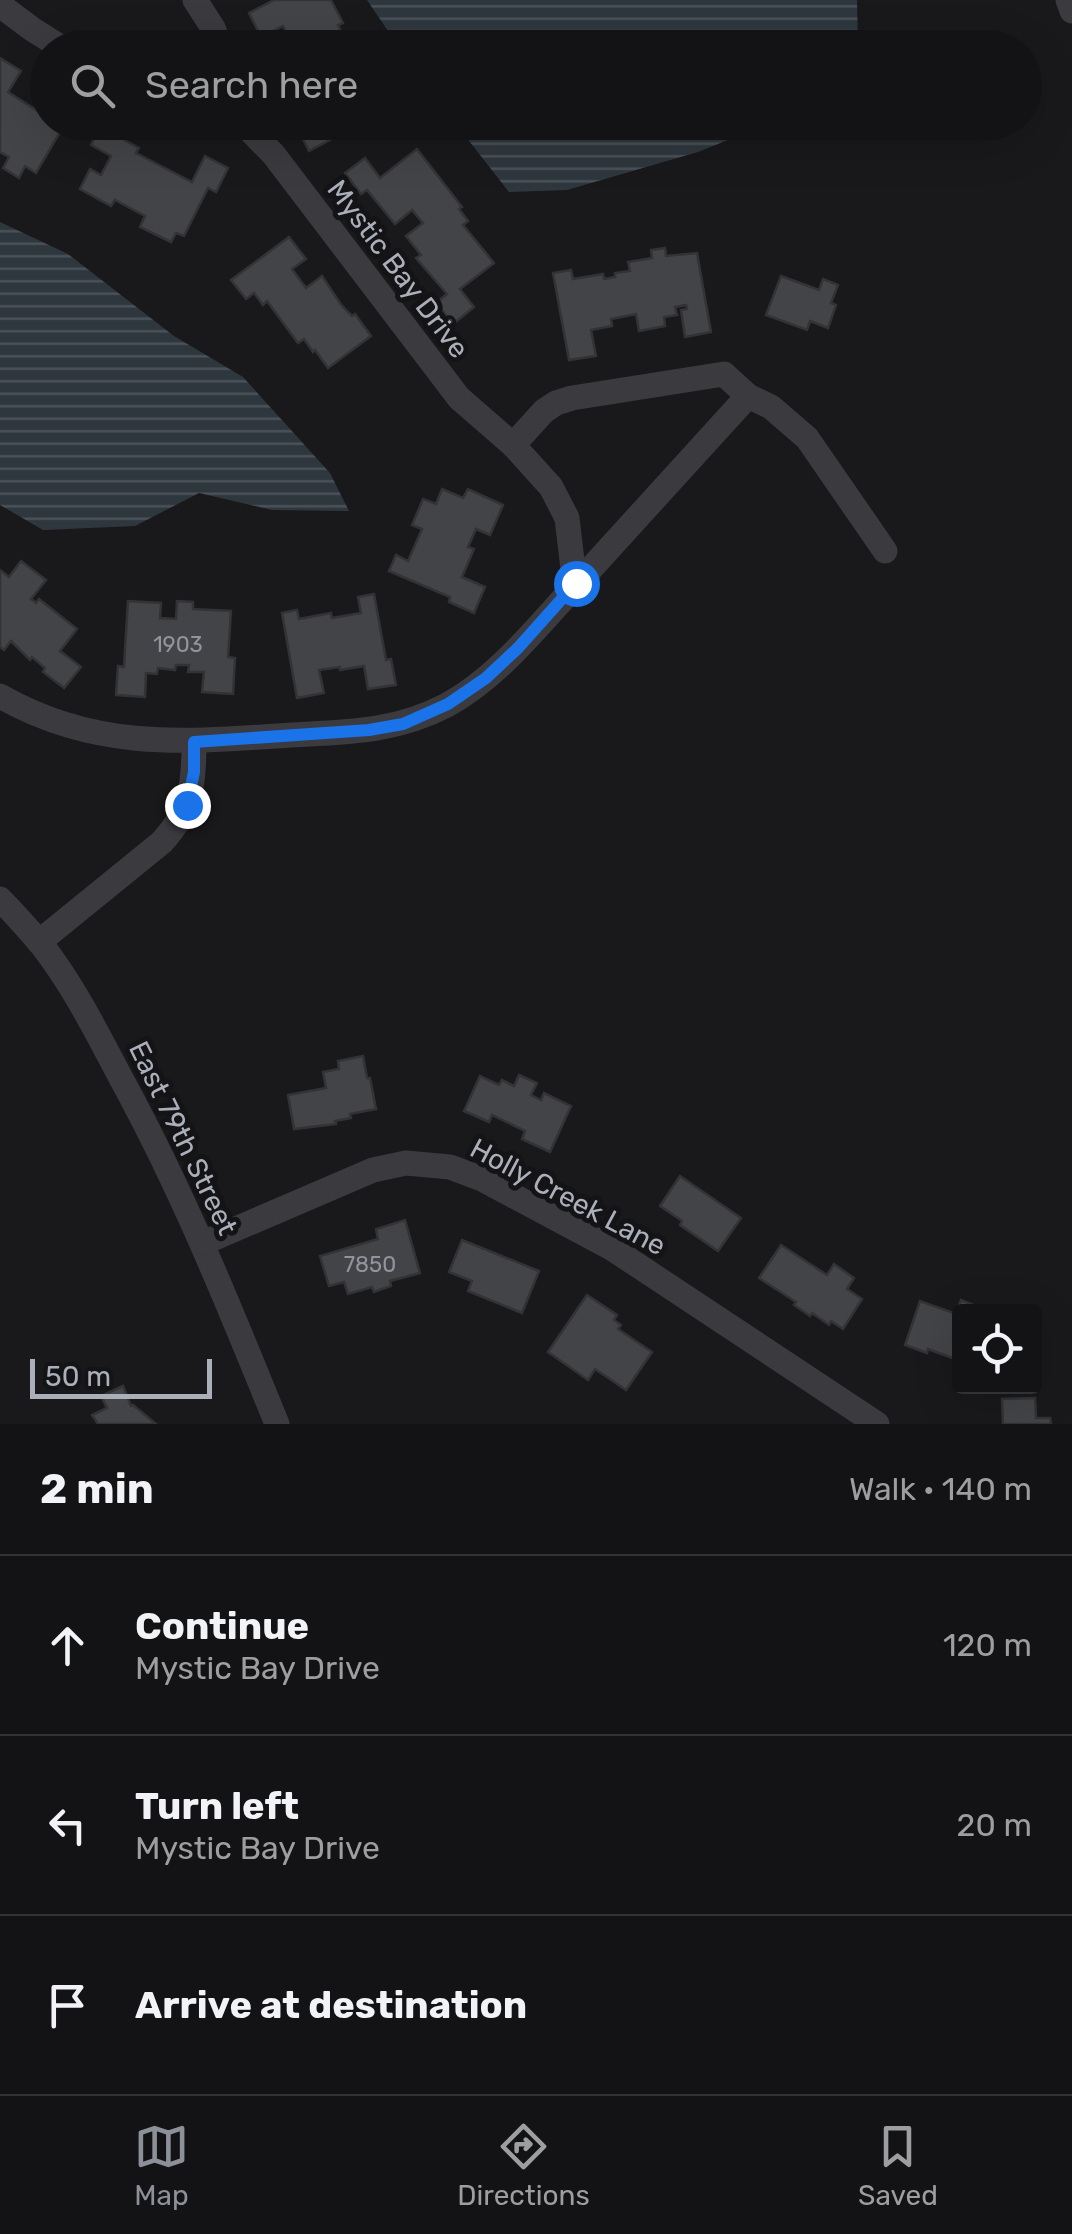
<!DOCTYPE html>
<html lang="en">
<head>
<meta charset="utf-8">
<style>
  :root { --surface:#131214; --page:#1c1b1d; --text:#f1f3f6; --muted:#9d9ea0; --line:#323234; --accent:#8c9099 }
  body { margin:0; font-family:Rubik,sans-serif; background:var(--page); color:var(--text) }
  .controls { position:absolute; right:30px; bottom:30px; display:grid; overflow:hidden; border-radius:10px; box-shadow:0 10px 40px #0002 }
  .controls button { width:90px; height:90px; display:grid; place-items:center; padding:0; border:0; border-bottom:2px solid var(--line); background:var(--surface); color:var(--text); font:50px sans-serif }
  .scale { position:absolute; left:30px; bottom:25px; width:182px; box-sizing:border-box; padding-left:10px; border:5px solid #abafba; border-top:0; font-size:28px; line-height:35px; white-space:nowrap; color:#abafba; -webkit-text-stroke:8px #141316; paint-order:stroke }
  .stop { position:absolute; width:30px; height:30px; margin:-22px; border:8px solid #1a73e8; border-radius:50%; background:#fff }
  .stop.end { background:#1a73e8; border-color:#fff; box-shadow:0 2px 10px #0008 }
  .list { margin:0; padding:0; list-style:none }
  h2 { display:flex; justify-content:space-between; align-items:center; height:130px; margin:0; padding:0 40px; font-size:42px }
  h2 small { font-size:32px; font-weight:400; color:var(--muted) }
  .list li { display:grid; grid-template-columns:65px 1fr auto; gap:30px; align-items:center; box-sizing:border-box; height:180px; padding:0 40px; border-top:2px solid var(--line) }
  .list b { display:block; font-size:38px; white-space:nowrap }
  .list p { margin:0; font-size:32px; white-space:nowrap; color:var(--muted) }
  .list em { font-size:32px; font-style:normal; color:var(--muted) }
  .icon { flex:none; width:55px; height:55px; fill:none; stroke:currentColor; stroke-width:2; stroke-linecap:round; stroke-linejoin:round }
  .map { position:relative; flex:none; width:1072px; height:1424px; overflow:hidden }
  .search { position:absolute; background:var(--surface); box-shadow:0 10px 40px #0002; left:30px; right:30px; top:30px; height:110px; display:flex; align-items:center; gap:25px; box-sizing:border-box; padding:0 35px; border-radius:55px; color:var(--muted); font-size:38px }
  .sheet { height:670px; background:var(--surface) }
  nav { display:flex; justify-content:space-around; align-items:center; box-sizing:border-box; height:140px; border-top:2px solid var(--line); background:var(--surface); font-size:28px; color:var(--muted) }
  nav a { display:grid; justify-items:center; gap:5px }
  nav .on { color:var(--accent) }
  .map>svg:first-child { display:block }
</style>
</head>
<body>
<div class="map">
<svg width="1072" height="1424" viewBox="0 0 1072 1424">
  <defs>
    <pattern id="water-rules" width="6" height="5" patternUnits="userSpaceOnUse" patternTransform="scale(2.5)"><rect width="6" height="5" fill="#2f373e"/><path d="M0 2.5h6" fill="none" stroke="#4a5158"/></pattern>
  </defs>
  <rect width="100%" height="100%" fill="#19181b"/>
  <g fill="url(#water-rules)">
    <polygon points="367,0 857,0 858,47 399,47"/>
    <polygon points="455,123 770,123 698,152 567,190 509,192"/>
    <polygon points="0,222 68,254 174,336 243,377 330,473 349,511 272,510 199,493 135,526 43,530 0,505"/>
  </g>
  <g fill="#434447" stroke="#333336" stroke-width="2.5">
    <polygon points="274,0 331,0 343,23 338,25 349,48 291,48 293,46 283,26 261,37 249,13"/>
    <polygon points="0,58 21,71 8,92 41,113 48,102 48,122 66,122 36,173 25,166 19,178 3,168 9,157 0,152"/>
    <polygon points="103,122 127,134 124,140 139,148 136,153 192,182 205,156 228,168 216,192 208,188 184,236 176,233 171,242 140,227 145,216 115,200 111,206 80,189 90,169 101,175 111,156 91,145"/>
    <polygon points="301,122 364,122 309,151 296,125"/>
    <polygon points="417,149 462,207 459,209 468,221 463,225 494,263 460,289 474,307 453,324 436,303 447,294 416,258 421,255 406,236 423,223 412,210 395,224 367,190 361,194 345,173 365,158 380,178"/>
    <polygon points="289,237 306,259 292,269 306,288 322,276 342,306 352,316 355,314 371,336 328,368 315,350 313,352 304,339 298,343 267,301 263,305 254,293 246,299 231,280"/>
    <polygon points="665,248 666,256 697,253 711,332 685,337 681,310 687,309 686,305 675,307 677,315 664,317 665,326 639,331 636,314 611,319 612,326 591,330 596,356 569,360 553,273 571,270 573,279 603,274 604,279 615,277 615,273 630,271 628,262 652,258 651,250"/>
    <polygon points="781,276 819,290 823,279 838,285 831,303 836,305 828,328 810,321 807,330 766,315"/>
    <polygon points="442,489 463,498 468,489 503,505 490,535 476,529 468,547 474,549 462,577 485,587 474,613 449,602 450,597 389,571 396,555 408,561 422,529 412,525 423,499 436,504"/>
    <polygon points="21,561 46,580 31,599 36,603 39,599 77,629 60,651 81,667 64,688 43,672 45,668 32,657 30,660 11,641 4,650 0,647 0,570 9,577"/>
    <polygon points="374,594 386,660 391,659 396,685 368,689 364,666 340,670 340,667 319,670 324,693 297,698 282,613 297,610 299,619 331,613 332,618 361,613 358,597"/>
    <polygon points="128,601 161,603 160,618 176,619 177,601 193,602 193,609 231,611 228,657 235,658 233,694 202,692 204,672 188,672 189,665 176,665 175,670 158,668 157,674 146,673 145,697 116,695 118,666 124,667"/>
    <polygon points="363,1056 367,1078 370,1078 376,1109 350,1114 351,1118 335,1121 336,1124 294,1129 288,1095 326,1088 323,1072 339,1069 338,1061"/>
    <polygon points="519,1075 537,1083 531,1095 541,1100 544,1093 571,1106 550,1152 522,1139 525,1131 492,1115 489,1122 464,1111 480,1076 499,1085 502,1080 514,1086"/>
    <polygon points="680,1176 741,1218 718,1251 680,1225 682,1221 660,1206"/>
    <polygon points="405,1220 420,1273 390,1281 391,1286 374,1292 372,1287 348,1294 344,1282 329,1286 320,1256 378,1239 376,1229"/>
    <polygon points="462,1240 539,1271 522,1313 468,1291 472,1281 449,1272"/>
    <polygon points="781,1245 827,1275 834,1264 854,1278 847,1289 862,1299 843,1329 831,1321 829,1325 812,1313 810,1316 794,1305 796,1302 759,1278"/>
    <polygon points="587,1295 617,1315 614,1320 621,1325 618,1329 652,1352 626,1390 595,1369 588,1380 548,1352"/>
    <polygon points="961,1300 981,1308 980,1312 960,1312 960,1361 928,1349 927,1353 905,1345 920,1301 956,1314"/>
    <polygon points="123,1386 131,1406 133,1405 156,1424 98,1424 92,1415 107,1408 101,1396"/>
    <polygon points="1035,1398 1036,1418 1050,1418 1051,1424 1003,1424 1002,1399"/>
  </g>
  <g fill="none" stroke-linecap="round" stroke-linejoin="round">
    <g stroke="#3a3a3f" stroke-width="25">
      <polyline points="195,0 213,28 220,48"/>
      <polyline points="1068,0 1072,11"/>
      <polyline points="0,5 32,29 62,48"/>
      <polyline points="748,396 771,407 807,438 885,551"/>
      <polyline points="513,445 544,411 556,403 572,398 724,374 748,396 575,586"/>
      <path d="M0 696C96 751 186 742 291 735 347 732 396 732 447 705 498 677 536 628 575 586L567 518 551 487 513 445 459 398 274 155 242 122"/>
      <path d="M0 899C14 913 28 929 41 944 74 986 98 1035 123 1082 183 1192 230 1308 277 1424"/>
      <path d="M39 942 162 842C192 809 194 784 194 742"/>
      <polyline points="203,1243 373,1170 406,1163 450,1167 482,1179 613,1249 877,1424"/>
    </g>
  </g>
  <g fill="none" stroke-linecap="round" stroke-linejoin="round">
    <polyline stroke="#1a73e8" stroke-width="12" points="187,805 194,772 194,742 369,730 403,724 448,704 486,678 518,648 576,583"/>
  </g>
  <g text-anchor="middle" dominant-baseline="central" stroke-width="10" stroke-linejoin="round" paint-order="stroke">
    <g font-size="22" fill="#91949d">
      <text x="178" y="644">1903</text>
      <text x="370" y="1264">7850</text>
    </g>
    <g font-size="28" fill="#abafba" stroke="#141316">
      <text transform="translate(398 269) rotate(53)">Mystic Bay Drive</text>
      <text transform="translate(183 1138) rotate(64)">East 79th Street</text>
      <text transform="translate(568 1197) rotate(28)">Holly Creek Lane</text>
    </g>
  </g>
</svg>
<div class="controls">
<button><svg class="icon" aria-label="locate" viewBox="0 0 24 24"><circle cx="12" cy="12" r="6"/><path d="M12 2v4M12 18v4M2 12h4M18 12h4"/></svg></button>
</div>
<div class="scale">50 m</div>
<div class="stop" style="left:576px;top:583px"></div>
<div class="stop end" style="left:187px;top:805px"></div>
<div class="search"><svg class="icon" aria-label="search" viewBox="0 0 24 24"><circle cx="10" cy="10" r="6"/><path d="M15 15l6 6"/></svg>Search here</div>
</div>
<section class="sheet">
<h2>2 min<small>Walk · 140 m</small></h2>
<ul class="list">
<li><svg class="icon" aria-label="ahead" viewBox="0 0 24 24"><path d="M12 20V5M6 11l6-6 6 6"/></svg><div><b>Continue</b><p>Mystic Bay Drive</p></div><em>120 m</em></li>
<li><svg class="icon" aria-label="left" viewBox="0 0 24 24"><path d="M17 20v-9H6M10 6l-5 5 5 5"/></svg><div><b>Turn left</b><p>Mystic Bay Drive</p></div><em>20 m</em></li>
<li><svg class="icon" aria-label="arrive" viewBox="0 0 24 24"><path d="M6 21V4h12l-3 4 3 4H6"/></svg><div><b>Arrive at destination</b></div></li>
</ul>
</section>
<nav>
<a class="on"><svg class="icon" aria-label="map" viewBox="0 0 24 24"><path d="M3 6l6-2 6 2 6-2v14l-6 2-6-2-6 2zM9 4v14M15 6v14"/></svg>Map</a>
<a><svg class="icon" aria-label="directions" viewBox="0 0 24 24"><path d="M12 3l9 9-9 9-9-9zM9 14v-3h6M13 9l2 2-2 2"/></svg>Directions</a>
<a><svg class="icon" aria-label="saved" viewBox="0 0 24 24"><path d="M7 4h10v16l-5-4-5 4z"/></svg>Saved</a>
</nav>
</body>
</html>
